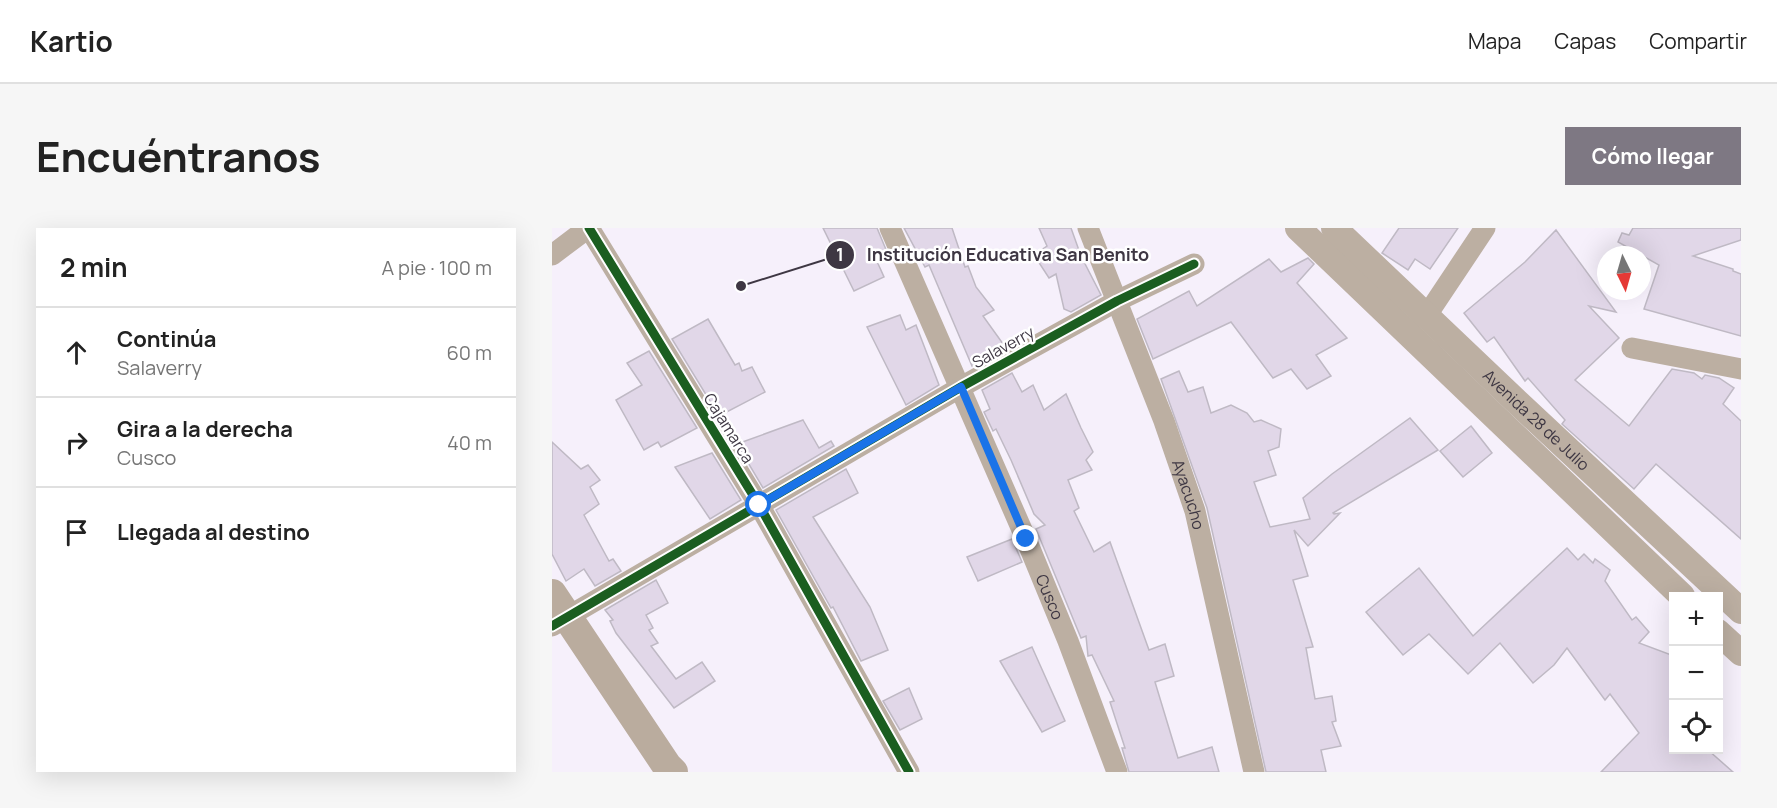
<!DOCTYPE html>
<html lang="es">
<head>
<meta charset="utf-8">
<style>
  :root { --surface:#fff; --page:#f6f6f6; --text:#222; --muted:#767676; --line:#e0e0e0; --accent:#7e7883 }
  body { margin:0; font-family:Manrope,sans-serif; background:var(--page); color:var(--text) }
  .controls { position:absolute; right:18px; bottom:18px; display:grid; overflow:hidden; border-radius:0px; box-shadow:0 6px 24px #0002 }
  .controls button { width:54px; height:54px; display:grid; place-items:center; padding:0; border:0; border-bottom:2px solid var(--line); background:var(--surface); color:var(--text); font:30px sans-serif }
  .compass { position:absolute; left:1045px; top:18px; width:54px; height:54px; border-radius:50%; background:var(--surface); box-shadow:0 6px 24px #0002; rotate:175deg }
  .stop { position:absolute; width:18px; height:18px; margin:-14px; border:4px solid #1a73e8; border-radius:50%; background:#fff }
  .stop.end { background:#1a73e8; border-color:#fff; box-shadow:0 2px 6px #0008 }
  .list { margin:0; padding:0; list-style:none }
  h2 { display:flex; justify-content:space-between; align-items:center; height:78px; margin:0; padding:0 24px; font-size:26px }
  h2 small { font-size:20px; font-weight:400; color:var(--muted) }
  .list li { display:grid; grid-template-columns:39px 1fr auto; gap:18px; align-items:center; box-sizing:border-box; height:90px; padding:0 24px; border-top:2px solid var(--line) }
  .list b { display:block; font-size:22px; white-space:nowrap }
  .list p { margin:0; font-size:20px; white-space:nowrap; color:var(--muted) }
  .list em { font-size:20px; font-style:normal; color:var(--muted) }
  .icon { flex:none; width:33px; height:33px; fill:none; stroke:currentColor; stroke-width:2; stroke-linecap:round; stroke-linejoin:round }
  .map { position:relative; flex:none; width:1189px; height:544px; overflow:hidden; border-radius:0px }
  header { display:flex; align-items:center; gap:36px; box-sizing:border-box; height:84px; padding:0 30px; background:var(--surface); border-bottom:2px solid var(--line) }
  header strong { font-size:28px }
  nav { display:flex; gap:33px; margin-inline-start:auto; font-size:21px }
  .intro { display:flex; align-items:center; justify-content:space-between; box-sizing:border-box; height:144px; padding:0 36px }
  h1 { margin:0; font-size:42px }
  .button { padding:15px 27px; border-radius:0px; background:var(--accent); color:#fff; font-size:21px; font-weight:700 }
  main { display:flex; gap:36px; padding:0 36px }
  aside { flex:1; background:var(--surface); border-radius:0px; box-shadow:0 6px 24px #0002 }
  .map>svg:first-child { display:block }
</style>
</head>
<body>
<header>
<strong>Kartio</strong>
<nav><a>Mapa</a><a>Capas</a><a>Compartir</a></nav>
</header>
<div class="intro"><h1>Encuéntranos</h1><a class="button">Cómo llegar</a></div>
<main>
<aside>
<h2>2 min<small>A pie · 100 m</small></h2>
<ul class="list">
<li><svg class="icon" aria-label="ahead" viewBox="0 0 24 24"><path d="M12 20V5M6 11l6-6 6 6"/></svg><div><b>Continúa</b><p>Salaverry</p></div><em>60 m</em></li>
<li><svg class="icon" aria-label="right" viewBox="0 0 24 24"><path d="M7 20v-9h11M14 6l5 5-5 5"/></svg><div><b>Gira a la derecha</b><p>Cusco</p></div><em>40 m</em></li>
<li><svg class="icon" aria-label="arrive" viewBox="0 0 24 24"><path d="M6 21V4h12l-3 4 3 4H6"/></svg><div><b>Llegada al destino</b></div></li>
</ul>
</aside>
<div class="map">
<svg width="1189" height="544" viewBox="0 0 1189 544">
  <rect width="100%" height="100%" fill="#f6f0fb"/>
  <g fill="#e1d7e8" stroke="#bfb9c4" stroke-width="1.5">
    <polygon points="271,0 325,0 335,24 323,29 332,49 302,63"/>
    <polygon points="352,0 400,0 413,39 416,38 424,59 442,82 431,88 454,120 420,138 377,37 373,39"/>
    <polygon points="487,0 519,0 529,28 549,67 519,84 512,81 504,46 497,50 482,27 495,18"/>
    <polygon points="847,0 906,0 878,41 863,31 856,42 830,25"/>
    <polygon points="1081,0 1189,0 1189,12 1141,28 1181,41 1181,43 1189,46 1189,108 1092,81 1107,37 1066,14 1070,5 1077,7"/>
    <polygon points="1004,2 1064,84 1037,78 1067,110 1023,152 1077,198 1120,141 1142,145 1150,151 1153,147 1167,150 1182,160 1171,176 1189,193 1189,311 1104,236 1082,261 1010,196 1013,192 976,150 973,153 942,109 935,114 912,85 973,34"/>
    <polygon points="756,30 762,36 745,55 795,110 764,127 779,148 755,161 739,141 721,150 679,94 601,131 585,91 637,63 645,78 717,31 729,44"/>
    <polygon points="348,87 354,102 364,97 387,157 354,177 315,99"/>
    <polygon points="156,91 183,137 187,135 190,143 200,139 213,164 167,188 120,111"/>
    <polygon points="97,123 145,200 109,219 106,214 92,222 64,172 90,157 75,135"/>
    <polygon points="627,143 636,164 651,159 659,185 679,177 695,185 702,194 709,192 729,201 727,219 716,223 724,247 702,254 718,299 758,291 751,270 780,246 858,190 886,222 781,285 782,286 788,285 756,318 742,302 756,348 741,352 761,419 754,420 763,471 780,468 784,493 780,494 789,518 769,522 774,544 714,544 655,280 609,151"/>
    <polygon points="460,145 470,164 481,157 492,182 514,166 529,200 541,224 534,232 540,242 516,252 527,280 522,283 542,324 558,314 597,422 613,416 622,448 603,454 626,530 660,519 667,544 577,544 570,520 573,520 558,474 562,473 540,427 536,428 534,408 529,410 484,301 493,297 482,286 459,232 444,201 441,203 432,184 438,181 430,162"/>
    <polygon points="251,192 267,220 279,213 282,218 211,260 185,216"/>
    <polygon points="919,198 940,225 911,249 888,223"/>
    <polygon points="0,214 29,241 36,237 48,252 38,259 47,276 32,287 57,333 61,331 69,343 43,358 32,341 14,353 0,326"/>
    <polygon points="160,225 189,272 158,291 123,239"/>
    <polygon points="294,241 306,265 261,289 318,379 336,422 309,433 281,379 279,380 224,282"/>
    <polygon points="460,311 470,334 426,353 415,329"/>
    <polygon points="1015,320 1026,332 1032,326 1041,335 1043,331 1058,342 1053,353 1080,392 1084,389 1097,404 1087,415 1122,428 1122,522 1156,522 1181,544 1049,544 1087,505 1058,466 1053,472 1015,420 1002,437 981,455 948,415 916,446 877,406 851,427 814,384 867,340 921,408"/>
    <polygon points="104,352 116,375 94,387 101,400 97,402 106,415 99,418 124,451 150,434 163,453 122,480 64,405 58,393 61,392 53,382"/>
    <polygon points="480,419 513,493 490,504 448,433"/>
    <polygon points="357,460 370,491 348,502 331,473"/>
  </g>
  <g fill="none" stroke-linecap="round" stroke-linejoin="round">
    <g stroke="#bcafa2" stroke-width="21">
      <polyline points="37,0 207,277 357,544"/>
      <path id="s1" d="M338 0 474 311 516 413 565 544"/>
      <path id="s2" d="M536 0 612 193 643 283 702 544"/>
      <polyline points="0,27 36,0"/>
      <polyline points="875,87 933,0"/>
      <polyline points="1080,120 1189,141"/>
      <polyline points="0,398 409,159 565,73 642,36"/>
    </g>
    <g stroke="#bcafa2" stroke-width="26">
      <polyline points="746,0 1130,368"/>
      <path id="s3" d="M782 0 965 174 1189 383"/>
      <polyline points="1166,404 1189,425"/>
    </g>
    <polyline stroke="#baac9e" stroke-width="30" points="0,366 115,538 121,544"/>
    <g stroke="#fff" stroke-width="13">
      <g id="cycleway">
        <polyline points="37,0 207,277 357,544"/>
        <polyline points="0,398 409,159 565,73 642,36"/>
      </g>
    </g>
    <use href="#cycleway" stroke="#1b5e20" stroke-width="9"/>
  </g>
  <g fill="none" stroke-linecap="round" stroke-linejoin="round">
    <polyline stroke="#1a73e8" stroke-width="8" points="207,277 409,159 474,311"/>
  </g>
  <g text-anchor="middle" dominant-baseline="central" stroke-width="5" stroke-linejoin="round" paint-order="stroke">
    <g font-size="16" fill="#3e3743" stroke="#fff">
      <text transform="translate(451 119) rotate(-29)">Salaverry</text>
      <text stroke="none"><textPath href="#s3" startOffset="279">Avenida 28 de Julio</textPath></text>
      <text transform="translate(177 200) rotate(58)">Cajamarca</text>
      <text stroke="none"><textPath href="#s2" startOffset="285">Ayacucho</textPath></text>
      <text stroke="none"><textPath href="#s1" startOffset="402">Cusco</textPath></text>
    </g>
  </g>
  <path fill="none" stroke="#3e3743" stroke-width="2" d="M189 58L288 27"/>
  <g fill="#3e3743" stroke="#fff" stroke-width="2">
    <circle cx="189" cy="58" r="6"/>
    <circle cx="288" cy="27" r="15"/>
  </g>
  <g font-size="18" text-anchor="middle" font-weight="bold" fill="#fff">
    <text x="288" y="33">1</text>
  </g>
  <g font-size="18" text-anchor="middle" font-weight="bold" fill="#3e3743" stroke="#fff" stroke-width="5" stroke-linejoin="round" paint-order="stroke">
    <text x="456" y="33">Institución Educativa San Benito</text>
  </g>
</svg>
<div class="controls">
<button>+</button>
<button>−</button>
<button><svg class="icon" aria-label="locate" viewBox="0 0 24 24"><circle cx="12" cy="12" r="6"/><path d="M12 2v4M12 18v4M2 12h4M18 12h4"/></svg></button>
</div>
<svg class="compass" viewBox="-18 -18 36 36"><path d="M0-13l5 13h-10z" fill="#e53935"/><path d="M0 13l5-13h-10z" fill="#767676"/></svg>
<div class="stop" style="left:207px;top:277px"></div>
<div class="stop end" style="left:474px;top:311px"></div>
</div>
</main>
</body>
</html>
